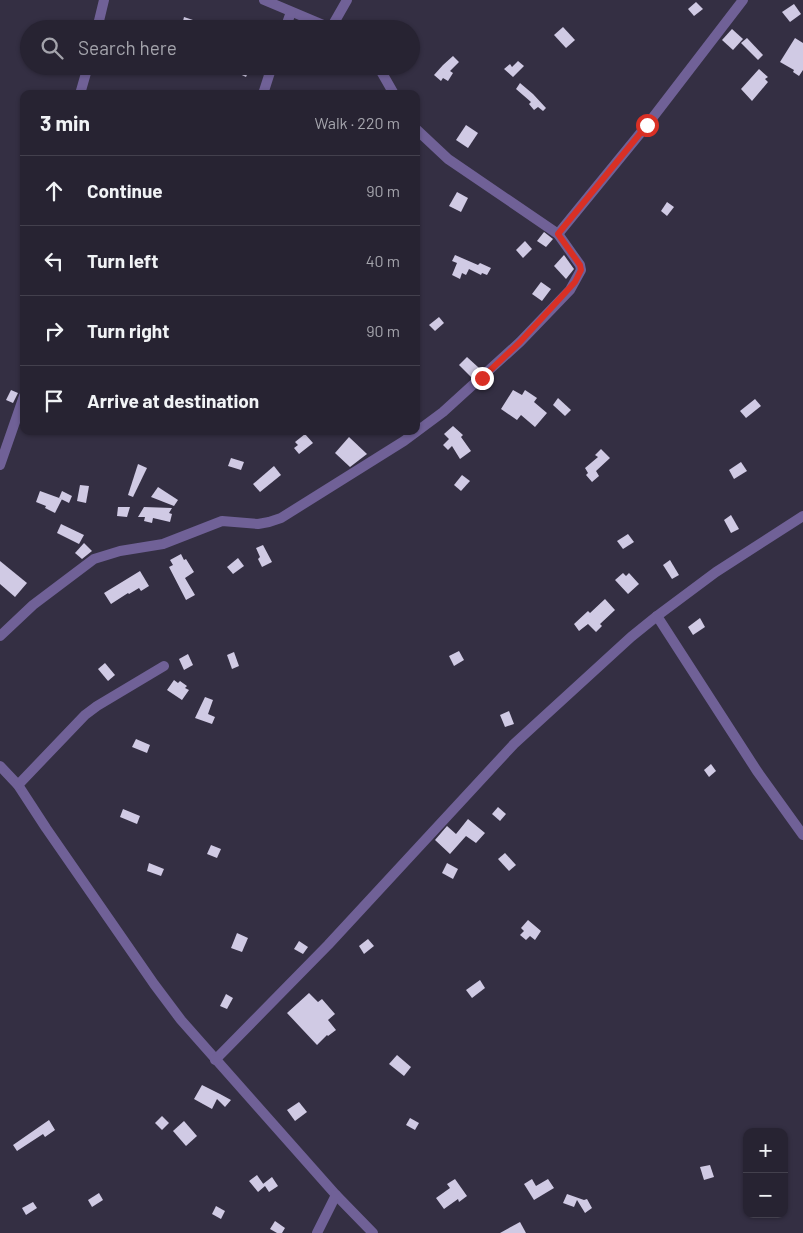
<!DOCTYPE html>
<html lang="en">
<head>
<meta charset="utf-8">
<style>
  :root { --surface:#272332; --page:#332f3e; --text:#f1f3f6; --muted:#a4a4ac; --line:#43404d }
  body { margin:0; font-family:Barlow,sans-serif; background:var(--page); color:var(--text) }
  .controls { position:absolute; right:15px; bottom:15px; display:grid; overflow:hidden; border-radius:10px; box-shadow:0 1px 4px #0004 }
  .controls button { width:45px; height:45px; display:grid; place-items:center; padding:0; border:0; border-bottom:1px solid var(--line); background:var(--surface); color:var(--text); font:25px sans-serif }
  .stop { position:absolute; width:15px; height:15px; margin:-11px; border:4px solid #d93025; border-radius:50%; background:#fff }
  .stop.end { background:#d93025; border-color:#fff; box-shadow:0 1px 5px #0008 }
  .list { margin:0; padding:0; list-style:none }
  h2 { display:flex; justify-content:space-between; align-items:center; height:65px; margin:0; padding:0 20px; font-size:21px }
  h2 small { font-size:16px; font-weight:400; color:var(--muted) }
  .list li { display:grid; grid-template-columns:32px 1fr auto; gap:15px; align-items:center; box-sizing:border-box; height:70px; padding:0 20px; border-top:1px solid var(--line) }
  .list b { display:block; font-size:19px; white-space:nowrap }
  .list em { font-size:16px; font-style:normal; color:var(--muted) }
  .icon { flex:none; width:28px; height:28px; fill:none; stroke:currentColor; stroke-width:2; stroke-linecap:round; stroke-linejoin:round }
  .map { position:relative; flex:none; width:803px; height:1233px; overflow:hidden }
  .search { position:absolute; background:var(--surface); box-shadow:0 1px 4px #0004; left:20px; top:20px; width:400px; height:55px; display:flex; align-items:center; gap:12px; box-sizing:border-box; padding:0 18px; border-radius:28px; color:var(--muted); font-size:19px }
  .panel { position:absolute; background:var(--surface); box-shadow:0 1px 4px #0004; left:20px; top:90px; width:400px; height:345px; border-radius:10px }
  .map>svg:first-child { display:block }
</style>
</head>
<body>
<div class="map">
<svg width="803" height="1233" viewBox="0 0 803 1233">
  <rect width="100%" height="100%" fill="#342f43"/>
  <g fill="#d0cae4">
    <polygon points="696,2 703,9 694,16 688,9"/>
    <polygon points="794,4 801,14 790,22 782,12"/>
    <polygon points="184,17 193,20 190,29 181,29"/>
    <polygon points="563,27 575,40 566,48 554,35"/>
    <polygon points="732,29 743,39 733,50 722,40"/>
    <polygon points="747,38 763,55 758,60 741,43"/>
    <polygon points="795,38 803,43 803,70 799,76 793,72 794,70 780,62"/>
    <polygon points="453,56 459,62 450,71 453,73 448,81 443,78 441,81 434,75 443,65"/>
    <polygon points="518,61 524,66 513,77 504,69 510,64 512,67"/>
    <polygon points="223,66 251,66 246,77"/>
    <polygon points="759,69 768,77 765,79 768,82 752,101 741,89"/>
    <polygon points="520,83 533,94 546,108 543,111 538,107 534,110 529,104 531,102 516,89"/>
    <polygon points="466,125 478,133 468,148 456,140"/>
    <polygon points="457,192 468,198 461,212 449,206"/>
    <polygon points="667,202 674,207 667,216 661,211"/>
    <polygon points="544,232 553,239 546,247 537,241"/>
    <polygon points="525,241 532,249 523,258 516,250"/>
    <polygon points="455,255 478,265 480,263 491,268 487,275 482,273 481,275 469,269 466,275 462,273 460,279 452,275 457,263 452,261"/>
    <polygon points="564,255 574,269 566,279 554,266"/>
    <polygon points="541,282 551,289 542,301 532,294"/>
    <polygon points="439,317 444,323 435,331 429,325"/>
    <polygon points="467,357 479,368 471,377 459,365"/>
    <polygon points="11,390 18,393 13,403 6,400"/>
    <polygon points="513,390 522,395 525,390 537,398 534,402 547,413 535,427 521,415 517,420 501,409"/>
    <polygon points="558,398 571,410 565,416 553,405"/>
    <polygon points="755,399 761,406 746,418 740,411"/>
    <polygon points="453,426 463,435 461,437 471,451 460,459 452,446 448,450 443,445 449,439 444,434"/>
    <polygon points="305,434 313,443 299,454 294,448 298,445 295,442"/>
    <polygon points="349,437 367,454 350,467 335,453"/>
    <polygon points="601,449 610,458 596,471 599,476 592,482 586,475 588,473 585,468 598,457 595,455"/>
    <polygon points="231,458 244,462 241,470 228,466"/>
    <polygon points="741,462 747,471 734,479 729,470"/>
    <polygon points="138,464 147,468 133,497 128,495"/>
    <polygon points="274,466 281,475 260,492 253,484"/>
    <polygon points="462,475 470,481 461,491 454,485"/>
    <polygon points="80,485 89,486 86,503 77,501"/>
    <polygon points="158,487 178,500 174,506 151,497"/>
    <polygon points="40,491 62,499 55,513 45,508 46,506 36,502"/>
    <polygon points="62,491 72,496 69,503 59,498"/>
    <polygon points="118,507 130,507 127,517 117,516"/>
    <polygon points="144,507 172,508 169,513 172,514 170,522 153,518 152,523 144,521 145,517 138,517"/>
    <polygon points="731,515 739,529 731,533 724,520"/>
    <polygon points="61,524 84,535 79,544 57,533"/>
    <polygon points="628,534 634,542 623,549 617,541"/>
    <polygon points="84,543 92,551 82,559 75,553"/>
    <polygon points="263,545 272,562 262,567 258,559 260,557 256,548"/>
    <polygon points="181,554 184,560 186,559 194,572 185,578 195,595 186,600 169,567 173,565 170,560"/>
    <polygon points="238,558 244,566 233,574 227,567"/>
    <polygon points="670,560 679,575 672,579 663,565"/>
    <polygon points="0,561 27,583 15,597 0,584"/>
    <polygon points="140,571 149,586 141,591 139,588 129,594 128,593 111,604 104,593"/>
    <polygon points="623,573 626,576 629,573 639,584 628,594 615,580"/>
    <polygon points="605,599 615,610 600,624 602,626 596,632 588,624 579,631 574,624 588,611 590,613"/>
    <polygon points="700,618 705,627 693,635 688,627"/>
    <polygon points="459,651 464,660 454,666 449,656"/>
    <polygon points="234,652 239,666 232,669 227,655"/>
    <polygon points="188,654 193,665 184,670 179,659"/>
    <polygon points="105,663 115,675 108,681 98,669"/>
    <polygon points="174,680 178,683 180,681 187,686 185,688 189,690 182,700 167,690"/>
    <polygon points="205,697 213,700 208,714 215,717 212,724 195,718"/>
    <polygon points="509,711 514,724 505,727 500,715"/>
    <polygon points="136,739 150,745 147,753 132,747"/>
    <polygon points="711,764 716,771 709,777 704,770"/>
    <polygon points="498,807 506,814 500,821 492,814"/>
    <polygon points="123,809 140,816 137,824 120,817"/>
    <polygon points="468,819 485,833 476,843 466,836 450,854 435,840 447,826 456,834"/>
    <polygon points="211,845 221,849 217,858 207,854"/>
    <polygon points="505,853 516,865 509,871 498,859"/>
    <polygon points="149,863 164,869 161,876 147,871"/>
    <polygon points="447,863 458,869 453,879 442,873"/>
    <polygon points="528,920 541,931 535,940 530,936 526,940 520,935 524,931 521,928"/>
    <polygon points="237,933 248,938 242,952 231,948"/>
    <polygon points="368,939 374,946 364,954 359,946"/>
    <polygon points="299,941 308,947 303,954 294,949"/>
    <polygon points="480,980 485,988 472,998 466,990"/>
    <polygon points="309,993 318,1002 322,999 335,1014 328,1020 336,1030 328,1036 327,1035 317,1045 287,1013"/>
    <polygon points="226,994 233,998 227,1009 220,1006"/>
    <polygon points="397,1055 411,1067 404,1076 389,1064"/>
    <polygon points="202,1085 220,1094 231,1100 225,1107 217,1099 212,1109 194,1099"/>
    <polygon points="299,1102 307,1112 295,1121 287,1110"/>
    <polygon points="162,1116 169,1123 162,1130 155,1123"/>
    <polygon points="410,1118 419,1123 415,1130 406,1125"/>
    <polygon points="49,1120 55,1130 45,1137 43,1134 17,1151 13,1145"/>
    <polygon points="184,1121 197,1136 186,1146 173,1131"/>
    <polygon points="710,1165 714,1177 704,1180 700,1167"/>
    <polygon points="257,1175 264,1185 263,1184 272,1177 278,1186 269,1192 265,1186 258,1192 249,1181"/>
    <polygon points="455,1179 467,1196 459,1202 458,1199 444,1209 436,1198 450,1188 447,1184"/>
    <polygon points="532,1179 536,1186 548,1179 554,1188 534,1200 524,1184"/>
    <polygon points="99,1193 103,1200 92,1207 88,1200"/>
    <polygon points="567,1194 584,1200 587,1199 592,1208 585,1213 577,1200 574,1207 563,1203"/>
    <polygon points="33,1202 37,1208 26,1215 22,1208"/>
    <polygon points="216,1206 225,1211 221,1219 212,1214"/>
    <polygon points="275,1221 285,1228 282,1233 277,1233 270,1229"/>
    <polygon points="520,1222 526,1233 500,1233"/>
  </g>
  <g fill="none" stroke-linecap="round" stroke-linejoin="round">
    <g stroke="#706197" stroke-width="10">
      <polyline points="264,0 333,29"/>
      <polyline points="331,28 347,0"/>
      <polyline points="97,29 104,0"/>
      <polyline points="285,29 291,12"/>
      <polyline points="378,66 394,94"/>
      <polyline points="80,94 88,66"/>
      <polyline points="263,94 272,66"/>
      <polyline points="558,234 647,125 743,0"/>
      <polyline points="0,465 24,396"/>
      <polyline points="657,616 757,771 803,835"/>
      <polyline points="0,636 33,605 94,559 120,551 163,544 222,521 258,524 269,522 281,518 404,441 443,412 520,342 570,290 581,270 580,265 558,234 448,159 416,129"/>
      <polyline points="0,766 18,785 46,828 154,984 181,1020 336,1195 373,1233"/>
      <polyline points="18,785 85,715 97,706 164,666"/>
      <polyline points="215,1060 328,945 514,744 631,637 657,616 716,572 803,516"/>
      <polyline points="317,1233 336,1195"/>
    </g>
  </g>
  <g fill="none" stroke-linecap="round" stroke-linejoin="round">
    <polyline stroke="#d93025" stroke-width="6" points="482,378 520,342 575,282 581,270 580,265 558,234 647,125"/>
  </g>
</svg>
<div class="controls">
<button>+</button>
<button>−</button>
</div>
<div class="stop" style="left:647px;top:125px"></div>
<div class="stop end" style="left:482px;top:378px"></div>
<div class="search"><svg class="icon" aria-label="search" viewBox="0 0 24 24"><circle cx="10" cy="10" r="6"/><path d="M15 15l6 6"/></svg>Search here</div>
<section class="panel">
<h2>3 min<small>Walk · 220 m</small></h2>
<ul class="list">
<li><svg class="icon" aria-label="ahead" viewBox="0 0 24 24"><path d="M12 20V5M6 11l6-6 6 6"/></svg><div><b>Continue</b></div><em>90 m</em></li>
<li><svg class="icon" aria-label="left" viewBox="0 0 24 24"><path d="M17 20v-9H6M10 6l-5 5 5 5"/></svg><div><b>Turn left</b></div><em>40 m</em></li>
<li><svg class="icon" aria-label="right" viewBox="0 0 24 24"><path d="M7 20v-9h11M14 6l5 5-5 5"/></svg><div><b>Turn right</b></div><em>90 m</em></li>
<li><svg class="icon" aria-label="arrive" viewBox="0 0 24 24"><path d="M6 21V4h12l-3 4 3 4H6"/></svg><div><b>Arrive at destination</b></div></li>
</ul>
</section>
</div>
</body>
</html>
